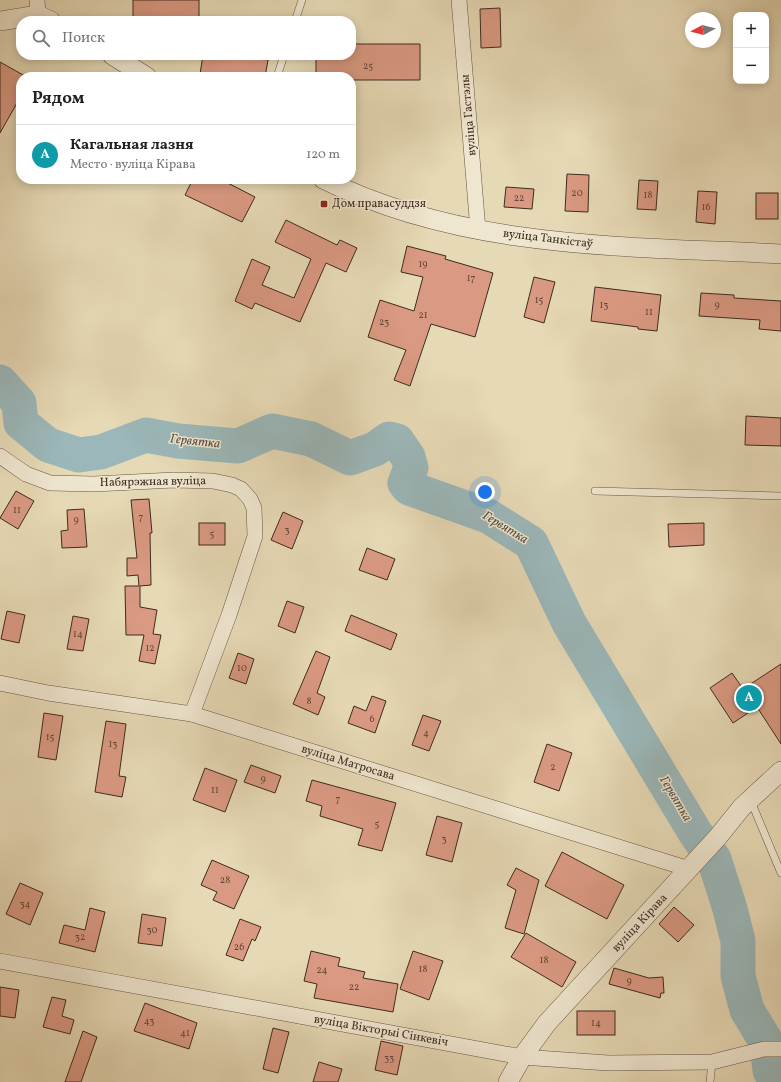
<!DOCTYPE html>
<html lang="ru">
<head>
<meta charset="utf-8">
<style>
  :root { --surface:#fff; --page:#f6f6f6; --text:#222; --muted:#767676; --line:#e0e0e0; --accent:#8f2418 }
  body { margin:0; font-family:Vollkorn,serif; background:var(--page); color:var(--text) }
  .controls { position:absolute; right:12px; top:12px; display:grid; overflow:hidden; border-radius:8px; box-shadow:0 2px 10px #0003 }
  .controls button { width:36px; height:36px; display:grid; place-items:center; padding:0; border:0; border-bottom:1px solid var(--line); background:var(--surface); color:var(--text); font:20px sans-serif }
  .compass { position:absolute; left:685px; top:12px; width:36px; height:36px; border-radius:50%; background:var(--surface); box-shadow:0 2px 10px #0003; rotate:263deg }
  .you { position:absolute; left:485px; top:492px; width:14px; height:14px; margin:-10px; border:3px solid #fff; border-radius:50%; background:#1a73e8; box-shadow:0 0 0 6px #1a73e833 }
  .badge { display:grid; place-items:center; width:26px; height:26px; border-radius:50%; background:var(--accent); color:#fff; font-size:13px; font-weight:700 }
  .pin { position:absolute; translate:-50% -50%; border:2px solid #fff; box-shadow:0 1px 4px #0006 }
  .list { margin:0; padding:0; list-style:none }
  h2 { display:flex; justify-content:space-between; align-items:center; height:52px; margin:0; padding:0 16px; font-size:17px }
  h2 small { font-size:13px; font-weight:400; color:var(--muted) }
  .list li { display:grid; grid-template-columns:26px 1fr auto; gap:12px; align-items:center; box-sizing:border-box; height:60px; padding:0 16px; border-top:1px solid var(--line) }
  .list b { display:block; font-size:15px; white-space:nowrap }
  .list p { margin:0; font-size:13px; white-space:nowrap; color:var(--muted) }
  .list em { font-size:13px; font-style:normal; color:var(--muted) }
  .icon { flex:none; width:22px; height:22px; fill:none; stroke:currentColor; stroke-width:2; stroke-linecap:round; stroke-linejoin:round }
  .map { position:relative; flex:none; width:781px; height:1082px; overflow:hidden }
  .search { position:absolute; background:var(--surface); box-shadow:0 2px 10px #0003; left:16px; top:16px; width:340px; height:44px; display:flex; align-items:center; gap:10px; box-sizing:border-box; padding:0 14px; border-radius:16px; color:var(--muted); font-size:15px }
  .panel { position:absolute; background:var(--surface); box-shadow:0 2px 10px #0003; left:16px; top:72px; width:340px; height:112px; border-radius:16px }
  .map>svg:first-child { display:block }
</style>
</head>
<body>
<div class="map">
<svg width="781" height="1082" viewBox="0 0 781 1082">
  <rect width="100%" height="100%" fill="#e6d9b5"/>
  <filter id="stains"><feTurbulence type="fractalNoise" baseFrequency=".005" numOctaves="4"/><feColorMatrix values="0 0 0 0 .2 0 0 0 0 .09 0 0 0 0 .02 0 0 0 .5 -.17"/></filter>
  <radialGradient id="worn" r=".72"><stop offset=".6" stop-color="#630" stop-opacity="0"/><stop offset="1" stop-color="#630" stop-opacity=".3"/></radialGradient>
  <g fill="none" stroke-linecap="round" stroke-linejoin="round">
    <polyline stroke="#9bb7b9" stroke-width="35" points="0,382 19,403 21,423 48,445 79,455 101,452 146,435 178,441 238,446 272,431 311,439 350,458 375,449 389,439 397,441 408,457 411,468 405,483 409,488 488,516 531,543 569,623 696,834 714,859 730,909 738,941 738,976 747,1010 767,1043 770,1071 778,1082"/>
  </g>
  <g fill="#da9982" stroke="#3e2b1e">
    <polygon points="133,0 199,0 199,17 133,18"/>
    <polygon points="500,8 501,47 481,48 480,9"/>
    <polygon points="351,44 420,44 420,80 351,80 351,77 316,77 316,55 351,55"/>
    <polygon points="203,55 241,55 268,60 265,77 220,77 200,74"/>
    <polygon points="0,62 25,76 21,77 21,96 0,133"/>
    <polygon points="567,174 589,175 588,212 565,211"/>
    <polygon points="193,179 220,179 255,197 242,222 185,195"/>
    <polygon points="639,180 658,181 656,210 637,209"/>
    <polygon points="506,187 534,189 532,209 504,207"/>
    <polygon points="698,191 717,192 715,224 696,222"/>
    <rect x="756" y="193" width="22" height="26"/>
    <polygon points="286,220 337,245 340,240 357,248 346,272 326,263 300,322 255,303 252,309 235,301 252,259 270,267 262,285 294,298 311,259 275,242"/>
    <polygon points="407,246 446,256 445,259 493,273 475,337 431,324 410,386 394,380 406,350 368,337 380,300 414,311 423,277 401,272"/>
    <polygon points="534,277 555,282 544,323 524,317"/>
    <polygon points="595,287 661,295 657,331 638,329 638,327 591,321"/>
    <polygon points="701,293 734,295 734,298 781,301 781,331 759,329 760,320 699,316"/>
    <polygon points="746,416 781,418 781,446 745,445"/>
    <polygon points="16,491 34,501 18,529 0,518"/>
    <polygon points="149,499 152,533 150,533 151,585 140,586 140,607 157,610 153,634 161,635 155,664 139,661 144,635 126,635 125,586 139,586 138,575 127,576 127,558 137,558 131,500"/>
    <polygon points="84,509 87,547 62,548 61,531 68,530 67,510"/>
    <polygon points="283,512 303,521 292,549 271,540"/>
    <rect x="199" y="523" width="26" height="22"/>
    <polygon points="704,523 704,545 669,547 668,524"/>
    <polygon points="367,548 395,559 387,580 359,570"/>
    <polygon points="287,601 304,607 295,633 278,626"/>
    <polygon points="7,611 25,615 19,643 1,639"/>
    <polygon points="351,615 397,634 391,650 345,631"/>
    <polygon points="73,616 89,619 83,651 67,649"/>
    <polygon points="316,651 330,657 317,693 325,697 318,715 293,704"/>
    <polygon points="238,653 254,659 246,684 229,678"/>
    <polygon points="781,664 781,744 757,707 733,723 710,688 732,673 743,689"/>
    <polygon points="372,696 386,701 375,733 348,723 354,706 366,711"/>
    <polygon points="44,713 63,716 56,760 38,757"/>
    <polygon points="423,715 441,721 429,751 412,745"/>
    <polygon points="106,721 126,724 119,776 126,777 122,797 95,792"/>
    <polygon points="547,744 572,753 559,791 534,782"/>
    <polygon points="251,765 281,776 275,793 244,782"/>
    <polygon points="205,768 237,780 225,812 193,800"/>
    <polygon points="312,780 396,803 382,851 358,845 363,829 320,816 322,806 306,801"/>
    <polygon points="437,816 462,823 452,862 426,855"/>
    <polygon points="562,852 624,885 607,919 545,886"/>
    <polygon points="212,860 249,876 234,909 213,900 217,892 201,885"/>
    <polygon points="516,868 539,880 524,934 505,928 516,890 507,885"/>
    <polygon points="20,883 43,893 30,925 6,914"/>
    <polygon points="674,907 694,925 678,942 659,924"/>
    <polygon points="90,908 105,912 95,952 59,943 64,925 85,930"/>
    <polygon points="142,914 166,918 162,946 138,943"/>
    <polygon points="240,919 261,927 255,941 252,939 243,961 226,955"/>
    <polygon points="526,933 576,962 562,987 511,957"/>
    <polygon points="311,951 340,958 338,966 365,972 363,978 398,984 393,1012 314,998 317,984 304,981"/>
    <polygon points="413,951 443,961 429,1000 400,989"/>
    <polygon points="614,968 649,978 663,977 664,993 661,993 660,998 609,984"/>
    <polygon points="0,987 19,990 15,1018 0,1016"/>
    <polygon points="52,997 66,1000 62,1016 74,1020 70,1034 43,1027"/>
    <polygon points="145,1003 197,1023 189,1049 134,1031"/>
    <rect x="577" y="1011" width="38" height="24"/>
    <polygon points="273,1028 289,1032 278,1073 263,1069"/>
    <polygon points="83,1031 97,1037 81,1082 65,1082"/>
    <polygon points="381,1041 403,1046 397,1075 375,1070"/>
    <polygon points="319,1062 342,1069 338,1082 313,1082"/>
  </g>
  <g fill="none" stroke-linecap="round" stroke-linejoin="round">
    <g stroke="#685644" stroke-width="8">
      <g id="service">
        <polyline points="295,21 302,0"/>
        <polyline points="277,77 284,55"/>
        <polyline points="595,491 781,496"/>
        <polyline points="746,807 753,806 781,873"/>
        <polyline points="710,1082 712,1062"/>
      </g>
    </g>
    <g stroke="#685644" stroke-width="16">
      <g id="minor">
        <polyline points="37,0 38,15"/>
        <polyline points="459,0 478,230"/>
        <polyline points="0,456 26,474 50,483 94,484 174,480 213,481 232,485 241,489 250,499 254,508 255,536 229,615 192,714"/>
        <polyline points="0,683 48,693 192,714 689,869"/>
        <polyline points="0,961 522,1057 608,1063 712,1062 764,1049 781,1049"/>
      </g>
    </g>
    <g stroke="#685644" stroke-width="20">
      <g id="tertiary">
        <polyline points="0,21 38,15 51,21"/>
        <polyline points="112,55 147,77"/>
        <path d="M323 179C465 250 627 246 781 254"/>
        <polyline points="508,1082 522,1057 547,1023 717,838 742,807 781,771"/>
      </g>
    </g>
    <use href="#service" stroke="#efe6cf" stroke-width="7"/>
    <use href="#minor" stroke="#efe6cf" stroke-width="15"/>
    <use href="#tertiary" stroke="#efe6cf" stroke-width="19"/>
  </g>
  <rect fill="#8f2418" stroke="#efe6cf" stroke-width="1.5" x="320" y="200" width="8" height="8" rx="2"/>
  <g text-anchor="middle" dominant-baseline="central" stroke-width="3" stroke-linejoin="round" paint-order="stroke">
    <g font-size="10" fill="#654637">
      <text x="368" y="66">25</text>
      <text x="577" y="193">20</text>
      <text x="648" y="195">18</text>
      <text x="519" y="198">22</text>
      <text x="706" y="207">16</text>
      <text x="423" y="264">19</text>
      <text x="471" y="278">17</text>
      <text x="539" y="300">15</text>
      <text x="604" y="305">13</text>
      <text x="717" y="305">9</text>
      <text x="649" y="312">11</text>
      <text x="423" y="315">21</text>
      <text x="384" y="322">23</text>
      <text x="17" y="510">11</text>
      <text x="141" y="517">7</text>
      <text x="76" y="520">9</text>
      <text x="287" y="530">3</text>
      <text x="212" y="534">5</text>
      <text x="78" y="634">14</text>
      <text x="150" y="648">12</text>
      <text x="242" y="668">10</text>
      <text x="309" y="701">8</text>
      <text x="372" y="719">6</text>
      <text x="426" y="733">4</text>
      <text x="50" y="737">15</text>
      <text x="113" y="744">13</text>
      <text x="553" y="767">2</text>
      <text x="263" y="779">9</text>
      <text x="215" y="790">11</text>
      <text x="338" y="799">7</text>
      <text x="377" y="824">5</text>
      <text x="444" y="839">3</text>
      <text x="225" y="880">28</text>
      <text x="25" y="904">34</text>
      <text x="152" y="930">30</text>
      <text x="80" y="937">32</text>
      <text x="239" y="947">26</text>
      <text x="544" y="960">18</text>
      <text x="423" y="969">18</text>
      <text x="322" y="970">24</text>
      <text x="629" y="981">9</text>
      <text x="354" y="987">22</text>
      <text x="149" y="1021">43</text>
      <text x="596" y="1023">14</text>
      <text x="185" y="1033">41</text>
      <text x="389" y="1058">33</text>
    </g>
    <g font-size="12" fill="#3e2b1e" stroke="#efe6cf">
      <text transform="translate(469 115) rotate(-95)">вуліца Гастэлы</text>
      <text transform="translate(548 239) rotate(7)">вуліца Танкістаў</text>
      <text transform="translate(153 482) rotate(-1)">Набярэжная вуліца</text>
      <text transform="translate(348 763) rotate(17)">вуліца Матросава</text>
      <text transform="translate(640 923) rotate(-47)">вуліца Кірава</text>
      <text transform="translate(381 1031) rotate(10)">вуліца Вікторыі Сінкевіч</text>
    </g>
    <g font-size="12" fill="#3e2b1e" stroke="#efe6cf" text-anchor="start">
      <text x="332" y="204">Дом правасуддзя</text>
    </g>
    <g font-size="13" font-style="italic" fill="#554e45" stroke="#efe6cf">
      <text transform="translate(195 442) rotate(6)">Гервятка</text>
      <text transform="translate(505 528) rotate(31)">Гервятка</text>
      <text transform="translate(675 799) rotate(59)">Гервятка</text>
    </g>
  </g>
  <rect width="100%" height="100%" filter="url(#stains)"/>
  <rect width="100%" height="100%" fill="url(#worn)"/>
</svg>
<div class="controls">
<button>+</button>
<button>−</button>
</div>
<svg class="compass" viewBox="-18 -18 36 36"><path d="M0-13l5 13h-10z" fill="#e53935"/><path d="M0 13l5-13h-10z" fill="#767676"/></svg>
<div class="you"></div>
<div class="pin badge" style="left:749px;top:698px;background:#0f9aa8">A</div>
<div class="search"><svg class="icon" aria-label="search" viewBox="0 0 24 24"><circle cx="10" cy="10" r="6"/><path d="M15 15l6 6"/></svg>Поиск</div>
<section class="panel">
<h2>Рядом<small></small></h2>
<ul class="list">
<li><span class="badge" style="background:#0f9aa8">A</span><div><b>Кагальная лазня</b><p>Место · вуліца Кірава</p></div><em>120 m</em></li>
</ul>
</section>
</div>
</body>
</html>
